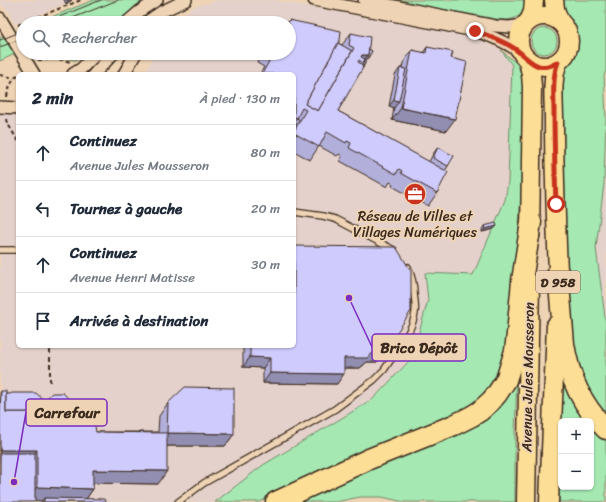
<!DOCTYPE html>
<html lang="fr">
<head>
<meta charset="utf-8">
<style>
  :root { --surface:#fff; --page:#f2f2f3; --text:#1f2937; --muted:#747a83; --line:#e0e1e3 }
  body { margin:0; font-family:Sriracha,sans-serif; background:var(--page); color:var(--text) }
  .controls { position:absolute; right:12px; bottom:12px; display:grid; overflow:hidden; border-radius:6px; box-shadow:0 1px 3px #0004 }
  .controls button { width:36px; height:36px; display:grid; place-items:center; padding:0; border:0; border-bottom:1px solid var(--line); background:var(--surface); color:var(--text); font:20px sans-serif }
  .stop { position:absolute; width:12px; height:12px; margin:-9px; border:3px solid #c8321e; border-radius:50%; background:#fff }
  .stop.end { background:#c8321e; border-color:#fff; box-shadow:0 1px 4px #0008 }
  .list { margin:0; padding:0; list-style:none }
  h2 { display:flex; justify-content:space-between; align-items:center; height:52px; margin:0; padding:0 16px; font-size:17px }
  h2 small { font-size:13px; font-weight:400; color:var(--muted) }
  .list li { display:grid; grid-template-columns:26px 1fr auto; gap:12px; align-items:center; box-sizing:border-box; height:56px; padding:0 16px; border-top:1px solid var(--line) }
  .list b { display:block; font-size:15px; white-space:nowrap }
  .list p { margin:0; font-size:13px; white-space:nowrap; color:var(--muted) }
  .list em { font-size:13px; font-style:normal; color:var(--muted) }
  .icon { flex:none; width:22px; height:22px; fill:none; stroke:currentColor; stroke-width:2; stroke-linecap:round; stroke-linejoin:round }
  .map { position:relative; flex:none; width:606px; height:502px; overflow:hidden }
  .search { position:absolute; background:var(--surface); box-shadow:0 1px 3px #0004; left:16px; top:16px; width:280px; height:44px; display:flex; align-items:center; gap:10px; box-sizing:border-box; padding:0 14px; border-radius:22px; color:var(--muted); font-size:15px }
  .panel { position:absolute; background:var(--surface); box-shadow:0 1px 3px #0004; left:16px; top:72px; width:280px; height:276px; border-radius:6px }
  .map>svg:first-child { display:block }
</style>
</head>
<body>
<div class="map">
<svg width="606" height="502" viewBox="0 0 606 502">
  <rect width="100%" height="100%" fill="#eed4b5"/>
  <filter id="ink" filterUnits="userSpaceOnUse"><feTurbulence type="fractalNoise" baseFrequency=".025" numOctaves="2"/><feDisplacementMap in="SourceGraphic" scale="8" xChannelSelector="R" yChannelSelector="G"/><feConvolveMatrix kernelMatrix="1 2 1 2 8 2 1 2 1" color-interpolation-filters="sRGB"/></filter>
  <g filter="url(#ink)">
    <g fill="#e5d1cb">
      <polygon points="0,0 74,0 15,25 8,11 0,3"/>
      <polygon points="219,0 274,0 475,37 501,50 512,65 508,182 505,200 473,275 425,273 428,300 412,358 372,400 263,465 215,502 0,502 0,100 18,109 18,346 294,346 294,74 145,74 155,53 289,53 289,23 174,23 193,7"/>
      <polygon points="606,138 606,325 596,248 604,184"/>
    </g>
    <g fill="#a5e8b2" stroke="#708968" fill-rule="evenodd">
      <polygon points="94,0 145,0 134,7 118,23 36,23"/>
      <path d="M390 0H526C525 3 525 8 524 10 519 19 510 20 502 20Z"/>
      <polygon points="560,0 606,0 606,71 604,76 606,117 604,184 596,248 606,325 606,419 584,388 572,355 569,320 565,217 563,78 567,63 573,56 578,40 577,34 572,22 565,13"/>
      <circle cx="544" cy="41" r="13"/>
      <polygon points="4,36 15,54 0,61 0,37"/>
      <polygon points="501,50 517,64 524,79 525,110 520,210 515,293 509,346 497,374 475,405 316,474 260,502 215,502 263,465 372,400 412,358 428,300 425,273 473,275 505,200 508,182 512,65"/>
      <polygon points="33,53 84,53 77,59 76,60 74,60 60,57 37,57 35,56"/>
      <path d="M560 371 606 436V502H559ZM561 421H591V487H561Z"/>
      <polygon points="517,375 515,432 515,502 404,502 382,497 360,497 335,502 288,502 450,433"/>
    </g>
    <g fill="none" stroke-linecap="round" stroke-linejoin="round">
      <g stroke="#3b2a1e" stroke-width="8">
        <g id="service">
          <polyline points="294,212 323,216 335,219 394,250"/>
          <polyline points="0,250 18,250"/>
          <path d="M178 502 204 483 335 409 374 380 384 370C395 353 412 333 415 313 416 307 415 300 414 294 414 285 412 276 408 267"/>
        </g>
      </g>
      <g stroke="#3b2a1e" stroke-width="14">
        <g id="minor">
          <path d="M314 0 475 31C492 36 509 43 523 55"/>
          <polyline points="364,0 495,26 509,27 524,25"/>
          <polyline points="0,18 34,74"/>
          <polyline points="126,23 140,11 157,0"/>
          <polyline points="145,23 161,12 186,0"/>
          <polyline points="73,74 81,69 97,53"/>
          <polyline points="94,74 114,53"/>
          <polyline points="124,74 136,53"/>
          <polyline points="0,107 18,108"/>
        </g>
      </g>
      <g stroke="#3b2a1e" stroke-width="21">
        <g id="primary">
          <polyline points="554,0 555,9 559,20"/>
          <circle cx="544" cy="41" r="25"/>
          <polyline points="530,19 533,12 534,0"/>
          <polyline points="528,60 531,74 532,87 530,237"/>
          <path d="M558 62C551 79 554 102 554 120 554 171 556 221 558 272V285"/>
          <polyline points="526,502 530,283"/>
          <polyline points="549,502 556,325"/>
        </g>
      </g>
      <g stroke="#3b2a1e" stroke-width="23">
        <g id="motorway">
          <path d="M558 272 564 344C569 377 582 406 606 429"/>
          <polyline points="276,502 369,459 454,425 472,416 480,411 491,401 497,394 506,380 515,351 517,334 522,281 531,222"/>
        </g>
      </g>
      <g stroke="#3b2a1e" stroke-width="2" stroke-dasharray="4 3" stroke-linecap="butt">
        <polyline points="18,25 81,0"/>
        <polyline points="38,60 58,59 71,62"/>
        <polyline points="0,75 14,78"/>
        <path d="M7 97C8 89 12 80 18 75"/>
        <polyline points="7,119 8,124 18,141"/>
        <polyline points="50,382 50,346"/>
      </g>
      <use href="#service" stroke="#eed4b5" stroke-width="5.5"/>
      <use href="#minor" stroke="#eed4b5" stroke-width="11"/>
      <use href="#primary" stroke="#fdde96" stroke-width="18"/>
      <use href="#motorway" stroke="#fdde96" stroke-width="20"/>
      <g stroke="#3b2a1e" stroke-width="1">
        <polyline points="44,23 101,0"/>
        <polyline points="60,23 118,0"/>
        <polyline points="0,40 23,31"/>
        <polyline points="0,47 23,38"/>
      </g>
    </g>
    <g fill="#b2afda" stroke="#3b2a1e">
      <polygon points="64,0 72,0 66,4"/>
      <polygon points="289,20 342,45 351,33 369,49 372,51 338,111 429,162 433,154 438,147 448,166 445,171 437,193 428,206 392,186 393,184 390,182 387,187 340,161 342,156 339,154 337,156 319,146 310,160 294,151 294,74 260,74 264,67 257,63 262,53 289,53 289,23 287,23"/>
      <polygon points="427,47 451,58 446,131 392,120 394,107 389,106 395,75 400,68 402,68 403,63 412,50 423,53"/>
      <polygon points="484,226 497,226 494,229 482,232 482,230"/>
      <polygon points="243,346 294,346 384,352 377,362 367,362 360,368 344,368 337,384 263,383 263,368 243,367"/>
      <polygon points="1,391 6,394 45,401 47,398 76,416 96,432 158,432 159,416 168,403 234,434 225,446 167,446 158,484 93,483 93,489 86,499 106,502 41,502 42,501 35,500 0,502 0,393"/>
    </g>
    <g fill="#918eb1" stroke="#3b2a1e">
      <polygon points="68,0 72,0 66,4"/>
      <polygon points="362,55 368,55 363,62 359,60"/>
      <polygon points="394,100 399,101 394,108 389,106"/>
      <polygon points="401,108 455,119 446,131 392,120"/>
      <polygon points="497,226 494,229 482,232 485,229"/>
      <polygon points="374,352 384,352 377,362 367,362 360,368 338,368 344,358"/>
      <polygon points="250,357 270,358 263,368 243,367"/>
      <polygon points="270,373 344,374 337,384 263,383"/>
      <polygon points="167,433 234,434 225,446 158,446"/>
      <polygon points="0,450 37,450 28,463 0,463"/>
      <polygon points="93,470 167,471 158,484 84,483"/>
      <polygon points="37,487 93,489 84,502 44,498 42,501 28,500"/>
    </g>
    <g fill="#cfcbfd" stroke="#3b2a1e">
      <polygon points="289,20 341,31 340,40 305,104 318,111 354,48 349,45 351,33 370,37 368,55 362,55 361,57 365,59 363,63 359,60 358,62 364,66 338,111 448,172 437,193 401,173 402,171 399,169 396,174 349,148 351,143 347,141 346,143 327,132 319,147 294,133 294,131 306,110 302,108 297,118 294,117 294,74 262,74 273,54 271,53 289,53 289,23 288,23"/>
      <polygon points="338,43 352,51 318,111 305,104"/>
      <polygon points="427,47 453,52 451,58 467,62 455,119 401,108 412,50 426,53"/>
      <polygon points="369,49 372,51 362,68 364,66 362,65 368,55"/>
      <polygon points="400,68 406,69 399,101 394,100"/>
      <polygon points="297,118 299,119 294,128 294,122"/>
      <polygon points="438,147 454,156 448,166 433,158"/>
      <polygon points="496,223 497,226 485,229 484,226"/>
      <polygon points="294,246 396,247 411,271 411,311 384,352 374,352 367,358 344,358 344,374 270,373 270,358 250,357 250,346 294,346"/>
      <polygon points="185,387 234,388 234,434 167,433 167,471 93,470 93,489 37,487 37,450 0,450 0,412 1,391 6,391 6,412 37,412 49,401 47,398 52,393 63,393 76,406 76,416 85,416 95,426 96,432 167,433 168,403"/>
      <polygon points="12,393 36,393 47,403 37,412 6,412 6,394 10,394"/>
      <rect x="0" y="453" width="35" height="49"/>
      <polygon points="44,498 104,499 106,502 44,502"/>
    </g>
  </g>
  <g fill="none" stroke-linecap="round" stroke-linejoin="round" filter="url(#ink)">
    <path stroke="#c8321e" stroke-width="5" d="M475 31C487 35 501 40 512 47 529 57 535 75 558 62 552 77 554 95 554 111 554 142 555 173 556 204"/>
  </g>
  <defs>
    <g id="office-disc" transform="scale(1.15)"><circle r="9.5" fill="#c8321e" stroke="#eed4b5"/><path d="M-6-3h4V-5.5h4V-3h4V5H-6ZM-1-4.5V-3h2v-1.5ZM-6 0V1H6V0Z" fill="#fff"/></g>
  </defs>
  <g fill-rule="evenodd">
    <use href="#office-disc" x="415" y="194"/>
  </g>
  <g text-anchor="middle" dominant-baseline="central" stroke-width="4" stroke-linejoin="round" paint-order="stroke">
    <rect fill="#eed4b5" stroke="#715d4b" stroke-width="1" x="536" y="271" width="44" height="22" rx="3"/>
    <g font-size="13" font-weight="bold" fill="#3b2a1e">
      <text x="558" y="282">D 958</text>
    </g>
    <g font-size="14" fill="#3b2a1e" stroke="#eed4b5">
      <text x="415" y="216">Réseau de Villes et<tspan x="415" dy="16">Villages Numériques</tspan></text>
    </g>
    <g font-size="14" fill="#3b2a1e" stroke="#eed4b5">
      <text transform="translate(528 377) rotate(-89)">Avenue Jules Mousseron</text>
    </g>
  </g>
  <path fill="none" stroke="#7b2cbf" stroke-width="1.5" d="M349 298L372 347M14 482L26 412"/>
  <g fill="#7b2cbf" stroke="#eed4b5" stroke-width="1.5">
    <circle cx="349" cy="298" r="4"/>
    <circle cx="14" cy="482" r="4"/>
  </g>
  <g fill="#eed4b5" stroke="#7b2cbf" stroke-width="1.5">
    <rect x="372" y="334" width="94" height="27" rx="4"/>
    <rect x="26" y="399" width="81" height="27" rx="4"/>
  </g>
  <g font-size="15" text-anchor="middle" font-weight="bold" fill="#3b2a1e">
    <text x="419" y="353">Brico Dépôt</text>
    <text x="67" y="418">Carrefour</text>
  </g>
</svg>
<div class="controls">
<button>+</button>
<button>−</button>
</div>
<div class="stop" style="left:556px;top:204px"></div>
<div class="stop end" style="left:475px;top:31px"></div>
<div class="search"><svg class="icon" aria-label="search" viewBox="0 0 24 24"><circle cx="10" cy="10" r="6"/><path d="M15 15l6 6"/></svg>Rechercher</div>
<section class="panel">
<h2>2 min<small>À pied · 130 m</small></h2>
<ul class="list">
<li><svg class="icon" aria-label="ahead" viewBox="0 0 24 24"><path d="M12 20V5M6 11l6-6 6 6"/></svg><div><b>Continuez</b><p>Avenue Jules Mousseron</p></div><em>80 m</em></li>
<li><svg class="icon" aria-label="left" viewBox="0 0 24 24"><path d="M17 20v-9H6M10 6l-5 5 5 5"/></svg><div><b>Tournez à gauche</b></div><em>20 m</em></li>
<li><svg class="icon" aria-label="ahead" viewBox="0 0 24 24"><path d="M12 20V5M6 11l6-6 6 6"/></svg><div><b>Continuez</b><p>Avenue Henri Matisse</p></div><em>30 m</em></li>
<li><svg class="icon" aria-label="arrive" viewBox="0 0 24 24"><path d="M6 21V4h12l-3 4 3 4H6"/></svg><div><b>Arrivée à destination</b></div></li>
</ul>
</section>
</div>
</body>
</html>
